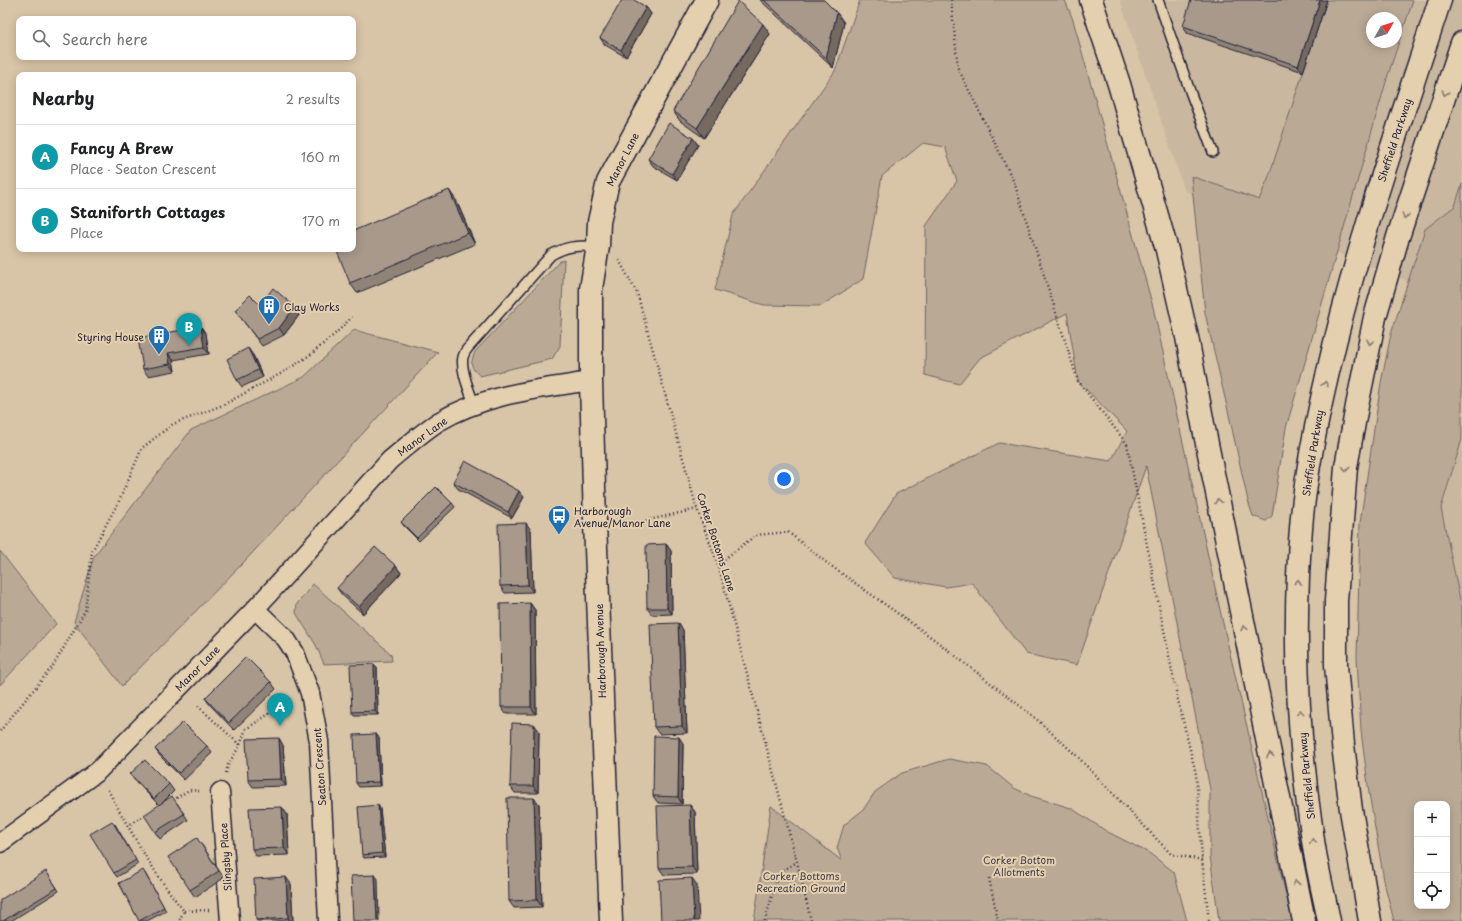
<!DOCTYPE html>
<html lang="en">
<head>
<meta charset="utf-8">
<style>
  :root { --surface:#fff; --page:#f2f2f2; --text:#202124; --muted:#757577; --line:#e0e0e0; --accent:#111827 }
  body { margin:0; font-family:"Playpen Sans",sans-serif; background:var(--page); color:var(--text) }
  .controls { position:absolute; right:12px; bottom:12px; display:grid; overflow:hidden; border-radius:8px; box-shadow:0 2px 10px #0003 }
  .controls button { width:36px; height:36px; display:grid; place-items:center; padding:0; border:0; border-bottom:1px solid var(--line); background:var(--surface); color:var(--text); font:20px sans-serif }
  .compass { position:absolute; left:1366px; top:12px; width:36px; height:36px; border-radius:50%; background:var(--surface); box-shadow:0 2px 10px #0003; rotate:51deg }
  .you { position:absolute; left:784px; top:479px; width:14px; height:14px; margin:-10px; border:3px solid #fff; border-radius:50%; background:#1a73e8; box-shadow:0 0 0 6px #1a73e833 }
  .badge { display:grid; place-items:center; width:26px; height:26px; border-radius:50%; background:var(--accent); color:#fff; font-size:13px; font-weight:700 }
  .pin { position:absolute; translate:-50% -33px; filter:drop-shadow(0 1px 2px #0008) }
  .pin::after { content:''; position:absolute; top:21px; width:14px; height:12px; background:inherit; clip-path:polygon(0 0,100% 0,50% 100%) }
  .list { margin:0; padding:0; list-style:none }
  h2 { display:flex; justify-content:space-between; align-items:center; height:52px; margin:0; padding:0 16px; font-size:17px }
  h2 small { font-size:13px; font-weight:400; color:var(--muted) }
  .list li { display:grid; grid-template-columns:26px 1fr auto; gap:12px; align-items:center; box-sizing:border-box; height:64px; padding:0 16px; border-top:1px solid var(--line) }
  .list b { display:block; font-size:15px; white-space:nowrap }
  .list p { margin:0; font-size:13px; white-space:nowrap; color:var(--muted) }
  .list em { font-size:13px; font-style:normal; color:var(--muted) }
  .icon { flex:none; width:22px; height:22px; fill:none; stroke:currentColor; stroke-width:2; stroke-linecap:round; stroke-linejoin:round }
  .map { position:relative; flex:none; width:1462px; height:921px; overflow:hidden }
  .search { position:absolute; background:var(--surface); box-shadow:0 2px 10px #0003; left:16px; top:16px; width:340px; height:44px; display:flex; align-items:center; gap:10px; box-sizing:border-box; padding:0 14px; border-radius:8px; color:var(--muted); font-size:15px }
  .panel { position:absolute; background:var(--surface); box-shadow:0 2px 10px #0003; left:16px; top:72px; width:340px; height:180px; border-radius:8px }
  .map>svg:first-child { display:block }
</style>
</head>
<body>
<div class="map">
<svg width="1462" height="921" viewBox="0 0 1462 921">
  <rect width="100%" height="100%" fill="#d8c4a7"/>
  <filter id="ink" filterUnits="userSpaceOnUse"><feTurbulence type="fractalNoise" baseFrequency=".025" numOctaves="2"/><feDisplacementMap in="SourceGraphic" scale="8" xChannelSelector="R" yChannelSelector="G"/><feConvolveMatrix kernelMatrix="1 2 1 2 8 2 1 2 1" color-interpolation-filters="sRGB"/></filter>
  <g filter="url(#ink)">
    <g fill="#cab79f" fill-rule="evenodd">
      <path d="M1120 0H1462V303L1185 191ZM1372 18H1396V42H1372Z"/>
      <polygon points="1462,439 1462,609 1441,508"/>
    </g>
    <g fill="#baaa95" stroke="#6e6668" fill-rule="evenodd">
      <polygon points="860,0 1065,0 1073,20 1153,307 1222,619 1292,921 1219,921 1210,856 1210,789 1146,466 1077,665 1026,654 972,583 946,587 895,578 865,543 896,494 999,443 1111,461 1127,431 1078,381 1067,313 980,358 959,384 925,375 926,226 957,181 945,147 923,143 882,176 863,279 821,306 764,305 715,290 733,215 835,71"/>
      <path d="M1327 0H1413L1388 75 1286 428 1272 516 1266 521 1253 516 1248 501 1229 415 1205 313 1191 176 1259 200 1269 176ZM1372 18H1396V42H1372Z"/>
      <path d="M1462 184V439L1441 508 1462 609V921H1394L1385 886 1369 793 1361 731 1357 658 1360 523 1381 383 1391 334 1425 229 1455 206ZM1417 804H1447V906H1417Z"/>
      <path d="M564 260 560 346 552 359 480 376C470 367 470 364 475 352L560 261Z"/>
      <polygon points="354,330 438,352 243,563 122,686 74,622 94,556 191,430 304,377"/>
      <polygon points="0,551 56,624 0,685"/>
      <polygon points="313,584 391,654 392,661 324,664 316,645 296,613 297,604"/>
      <polygon points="949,759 987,766 1014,788 1031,796 1071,808 1106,831 1149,853 1174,872 1187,921 754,921 771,806 842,861 837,848 844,825 863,810 875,792 902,773"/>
    </g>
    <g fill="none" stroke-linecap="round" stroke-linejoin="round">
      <g stroke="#22223b" stroke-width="12">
        <g id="service">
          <polyline points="1158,0 1191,94 1213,152"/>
          <path d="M474 404C470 392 460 370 463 357 464 354 466 350 468 348L551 255C568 245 578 246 598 246"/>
        </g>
      </g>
      <g stroke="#22223b" stroke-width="21">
        <g id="minor">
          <polyline points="255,609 286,639 295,653 310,693 319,741 328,921"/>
          <polyline points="220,792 230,921"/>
          <path d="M0 843 98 771 255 609 390 460C406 447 421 433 438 422 485 394 538 389 591 381"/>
        </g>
      </g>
      <g stroke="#22223b" stroke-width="25">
        <polyline id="tertiary" points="611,921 595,523 591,381 591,289 598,246 599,222 608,182 707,0"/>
      </g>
      <g stroke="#22223b" stroke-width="25">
        <g id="trunk">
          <polyline points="1091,0 1119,84 1167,250 1187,337 1203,424 1304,921"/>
          <path d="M1329 921C1324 896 1318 872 1314 847 1297 738 1292 626 1302 516 1307 468 1317 419 1328 372 1357 245 1400 123 1440 0"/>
          <polyline points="1370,921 1351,810 1343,745 1336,665 1336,601 1346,467 1357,406 1375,317 1398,237 1462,43"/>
        </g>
      </g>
      <g stroke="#22223b" stroke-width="2.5" stroke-dasharray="1 3" stroke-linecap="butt">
        <polyline points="951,0 958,68 1014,182 1078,381 1127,444 1177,696 1196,774 1202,860 1209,921"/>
        <polyline points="619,260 637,293 697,509 718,564 797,862 811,921"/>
        <polyline points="618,522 640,522 697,509"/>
        <polyline points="718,564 756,535 788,532 827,563 935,640 1033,716 1077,756 1171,854 1202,860"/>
        <polyline points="198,706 240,745"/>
        <polyline points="0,731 53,666 85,611 92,551 120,499 142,448 173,424 223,405 282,373 310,355 335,334 352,317"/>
        <polyline points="226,773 228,765 240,745 246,729 278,708 291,705"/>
        <path d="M108 790C131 832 154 874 184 911L179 921"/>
        <polyline points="173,800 189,790 199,791"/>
        <polyline points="127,826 146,815"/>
        <polyline points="989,878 998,921"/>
        <polyline points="184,911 209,910"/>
        <polyline points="765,921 778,873 797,862"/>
      </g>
      <use href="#service" stroke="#e4cfae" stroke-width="9"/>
      <use href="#minor" stroke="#e4cfae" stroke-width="18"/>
      <use href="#tertiary" stroke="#e4cfae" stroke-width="22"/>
      <use href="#trunk" stroke="#e4cfae" stroke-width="22"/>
    </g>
    <g fill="#908478" stroke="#22223b">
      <polygon points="760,0 824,0 837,13 844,23 833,68"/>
      <polygon points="1327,0 1303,72 1187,33 1183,26"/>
      <polygon points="646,7 651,14 626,57 605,45 600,38"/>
      <polygon points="770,34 704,138 680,121 673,111"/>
      <polygon points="693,138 698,145 677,180 653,166 648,159"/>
      <polygon points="456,200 475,244 357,293 350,283"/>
      <polygon points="235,310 300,314 284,335 262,346"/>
      <polygon points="201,327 206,334 209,354 173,360 175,371 148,376 143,369 161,342 161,346 167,345"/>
      <polygon points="253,355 263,377 242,387 237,380"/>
      <polygon points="453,482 524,497 512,518 458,489"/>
      <polygon points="452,503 455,507 419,541 404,526 401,522"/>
      <polygon points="531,530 533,592 505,593 500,586"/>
      <polygon points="666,544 671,551 672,614 652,615 647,608"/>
      <polygon points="396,566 401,573 363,614 342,595 337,588"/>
      <polygon points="530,603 535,610 536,714 506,714 501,707"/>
      <polygon points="678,623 683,630 687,733 659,734 654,727"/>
      <polygon points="377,667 378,715 354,715 352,712"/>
      <polygon points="271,682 276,689 234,730 210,705 205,698"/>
      <polygon points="534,724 539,731 538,793 515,793 510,786"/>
      <polygon points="376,734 379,738 381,786 359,787 356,783"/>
      <polygon points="683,743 682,804 658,803 653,796"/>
      <polygon points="283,745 286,786 253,787 248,780"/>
      <polygon points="207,746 212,753 184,780 160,756 155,749"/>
      <polygon points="130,774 169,784 174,791 162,803 177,803 188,820 160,839 155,832 159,805 135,781"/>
      <polygon points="539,804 542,907 514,908 509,901"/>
      <polygon points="378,805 380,809 385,857 364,858 362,855"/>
      <polygon points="690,805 695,812 697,874 664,875 659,868"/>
      <polygon points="287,814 289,855 256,856 252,849"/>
      <polygon points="115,824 138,864 117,877 114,873"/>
      <polygon points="202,845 224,878 195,897 190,890"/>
      <polygon points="46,871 59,891 11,921 0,921"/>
      <polygon points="145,873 166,911 147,921 140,921 119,883"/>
      <polygon points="291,884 293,921 257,921 256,920"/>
    </g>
    <g fill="#766b61" stroke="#22223b">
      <polygon points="1320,0 1327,0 1303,72 1298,66"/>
      <polygon points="646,7 651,14 626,57 621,50"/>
      <polygon points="837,13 844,23 833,68 826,58"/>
      <polygon points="763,24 770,34 704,138 697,128"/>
      <polygon points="693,138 698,145 677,180 672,174"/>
      <polygon points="449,190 456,200 475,244 468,233"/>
      <polygon points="295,307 300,314 284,335 279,328"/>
      <polygon points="201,327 206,334 209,354 204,347"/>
      <polygon points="156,335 161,342 162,353 158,346"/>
      <polygon points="248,348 253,355 263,377 258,370"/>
      <polygon points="168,353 173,360 175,371 170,364"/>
      <polygon points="519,491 524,497 512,518 508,512"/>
      <polygon points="526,523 531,530 533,592 528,585"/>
      <polygon points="666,544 671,551 672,614 667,608"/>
      <polygon points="396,566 401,573 363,614 359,607"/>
      <polygon points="530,603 535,610 536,714 531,707"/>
      <polygon points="678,623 683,630 687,733 682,726"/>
      <polygon points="374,664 377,667 378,715 375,711"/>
      <polygon points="534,724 539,731 538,793 533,786"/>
      <polygon points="376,734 379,738 381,786 379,782"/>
      <polygon points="679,737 683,743 682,804 678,797"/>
      <polygon points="279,738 283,745 286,786 281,779"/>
      <polygon points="534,798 539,804 542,907 537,900"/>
      <polygon points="378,805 380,809 385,857 382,853"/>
      <polygon points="690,805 695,812 697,874 692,867"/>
      <polygon points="282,807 287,814 289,855 284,848"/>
      <polygon points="375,875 378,879 379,921 377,921"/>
      <polygon points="286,877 291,884 293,921 290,921 288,918"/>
      <polygon points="692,878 697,885 699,921 694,921"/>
    </g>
    <g fill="#a8998b" stroke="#22223b">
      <polygon points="622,0 634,0 646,7 621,50 600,38"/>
      <polygon points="764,0 824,0 837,13 826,58"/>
      <polygon points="1191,0 1320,0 1298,66 1183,26"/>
      <polygon points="738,1 763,24 697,128 673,111"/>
      <polygon points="669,123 693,138 672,174 648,159"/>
      <polygon points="449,190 468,233 350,283 336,249 353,249 353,231"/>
      <polygon points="273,288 295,307 279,328 257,339 235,310 250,295 260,305"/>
      <polygon points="201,327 204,347 168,353 170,364 143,369 138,338 156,335 158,346 167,345 165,333"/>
      <polygon points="248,348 258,370 237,380 227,359"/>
      <polygon points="465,461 519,491 508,512 453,482"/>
      <polygon points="436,487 452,503 417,538 401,522"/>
      <polygon points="526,523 528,585 500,586 498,524"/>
      <polygon points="666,544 667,608 647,608 646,545"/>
      <polygon points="375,547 396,566 359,607 337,588"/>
      <polygon points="530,603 531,707 501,707 500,604"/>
      <polygon points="678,623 682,726 654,727 650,624"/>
      <polygon points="246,657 271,682 229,723 205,698"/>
      <polygon points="374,664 375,711 352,712 350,665"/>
      <polygon points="183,722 207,746 179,773 155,749"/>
      <polygon points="512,723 534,724 533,786 510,786"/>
      <polygon points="376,734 379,782 356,783 354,735"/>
      <polygon points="654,736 679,737 678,797 653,796"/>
      <polygon points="279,738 281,779 248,780 246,739"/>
      <polygon points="145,760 169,784 154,799 130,774"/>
      <polygon points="172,796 184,814 155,832 144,815"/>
      <polygon points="507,798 534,798 537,900 509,901"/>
      <polygon points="378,805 382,853 362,855 358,807"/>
      <polygon points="690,805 692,867 659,868 657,806"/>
      <polygon points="282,807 284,848 252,849 249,808"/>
      <polygon points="112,821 136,860 114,873 90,834"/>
      <polygon points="197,838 219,871 190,890 168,857"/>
      <polygon points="143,870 164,907 139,921 119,883"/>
      <polygon points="46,871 57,888 3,921 0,921 0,900"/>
      <polygon points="375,875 377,921 353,921 351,876"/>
      <polygon points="286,877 288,918 256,920 254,879"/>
      <polygon points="692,878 694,921 661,921 659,880"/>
    </g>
    <defs><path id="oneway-chevron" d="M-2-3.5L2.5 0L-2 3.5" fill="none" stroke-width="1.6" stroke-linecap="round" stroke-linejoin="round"/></defs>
    <g stroke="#837874">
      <use href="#oneway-chevron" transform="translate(1445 93) rotate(108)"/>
      <use href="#oneway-chevron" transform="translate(1405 216) rotate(108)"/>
      <use href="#oneway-chevron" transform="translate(1370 342) rotate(102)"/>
      <use href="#oneway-chevron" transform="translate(1325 384) rotate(-77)"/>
      <use href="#oneway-chevron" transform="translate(1346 469) rotate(97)"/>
      <use href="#oneway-chevron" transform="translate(1218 501) rotate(-101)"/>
      <use href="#oneway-chevron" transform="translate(1298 582) rotate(-86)"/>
      <use href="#oneway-chevron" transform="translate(1244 628) rotate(-101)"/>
      <use href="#oneway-chevron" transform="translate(1300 712) rotate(-95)"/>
      <use href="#oneway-chevron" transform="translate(1270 755) rotate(-101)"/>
      <use href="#oneway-chevron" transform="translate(1313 841) rotate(-97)"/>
      <use href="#oneway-chevron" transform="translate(1296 883) rotate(-101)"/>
    </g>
  </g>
  <defs>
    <g id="building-pin" transform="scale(1.15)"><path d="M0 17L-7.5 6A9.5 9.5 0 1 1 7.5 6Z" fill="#1f6fb2" stroke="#e4cfae"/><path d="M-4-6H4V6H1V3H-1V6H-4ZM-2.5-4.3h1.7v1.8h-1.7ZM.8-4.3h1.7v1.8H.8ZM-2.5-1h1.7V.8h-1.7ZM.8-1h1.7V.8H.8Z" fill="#fff"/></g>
    <g id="bus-pin" transform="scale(1.15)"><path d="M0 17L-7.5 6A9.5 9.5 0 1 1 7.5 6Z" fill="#1f6fb2" stroke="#e4cfae"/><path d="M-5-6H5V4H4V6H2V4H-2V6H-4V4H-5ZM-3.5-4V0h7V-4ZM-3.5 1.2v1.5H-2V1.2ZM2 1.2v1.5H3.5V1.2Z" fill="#fff"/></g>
  </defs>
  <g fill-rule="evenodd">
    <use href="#building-pin" x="269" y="306"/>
    <use href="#building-pin" x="159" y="336"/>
    <use href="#bus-pin" x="559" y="516"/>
  </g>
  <g text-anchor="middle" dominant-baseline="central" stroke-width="4" stroke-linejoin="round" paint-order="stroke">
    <g font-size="10" fill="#22223b" stroke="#e4cfae">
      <text transform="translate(1394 140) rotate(-72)">Sheffield Parkway</text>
      <text transform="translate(622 159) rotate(-63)">Manor Lane</text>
      <text transform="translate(422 436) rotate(-36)">Manor Lane</text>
      <text transform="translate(1312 453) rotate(-81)">Sheffield Parkway</text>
      <text transform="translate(717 542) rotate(72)">Corker Bottoms Lane</text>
      <text transform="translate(600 651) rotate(-92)">Harborough Avenue</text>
      <text transform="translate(197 668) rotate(-46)">Manor Lane</text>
      <text transform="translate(319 767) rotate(-94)">Seaton Crescent</text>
      <text transform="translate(1306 776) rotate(-96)">Sheffield Parkway</text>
      <text transform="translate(225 857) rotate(-94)">Slingsby Place</text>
    </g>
    <g font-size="10" fill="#22223b" stroke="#e4cfae" text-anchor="start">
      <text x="284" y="306">Clay Works</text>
      <text x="144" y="336" text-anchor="end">Styring House</text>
      <text x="574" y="510">Harborough<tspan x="574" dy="12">Avenue/Manor Lane</tspan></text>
    </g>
    <g font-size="10" fill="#403d4d" stroke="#e4cfae">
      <text x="1019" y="859">Corker Bottom<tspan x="1019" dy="12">Allotments</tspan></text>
      <text x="801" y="875">Corker Bottoms<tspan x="801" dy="12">Recreation Ground</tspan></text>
    </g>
  </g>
</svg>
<div class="controls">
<button>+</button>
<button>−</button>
<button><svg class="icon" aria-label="locate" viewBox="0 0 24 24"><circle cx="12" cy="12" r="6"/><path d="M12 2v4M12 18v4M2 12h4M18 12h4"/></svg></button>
</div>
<svg class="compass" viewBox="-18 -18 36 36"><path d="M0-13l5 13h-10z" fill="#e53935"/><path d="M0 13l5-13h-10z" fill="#757577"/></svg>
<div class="you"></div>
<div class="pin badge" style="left:280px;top:726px;background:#0f9aa8">A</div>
<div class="pin badge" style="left:189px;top:346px;background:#0f9aa8">B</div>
<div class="search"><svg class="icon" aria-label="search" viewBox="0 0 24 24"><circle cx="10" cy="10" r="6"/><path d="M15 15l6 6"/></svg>Search here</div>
<section class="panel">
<h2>Nearby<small>2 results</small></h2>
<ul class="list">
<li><span class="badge" style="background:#0f9aa8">A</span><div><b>Fancy A Brew</b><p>Place · Seaton Crescent</p></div><em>160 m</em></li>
<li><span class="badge" style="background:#0f9aa8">B</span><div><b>Staniforth Cottages</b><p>Place</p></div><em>170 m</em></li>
</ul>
</section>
</div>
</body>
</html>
